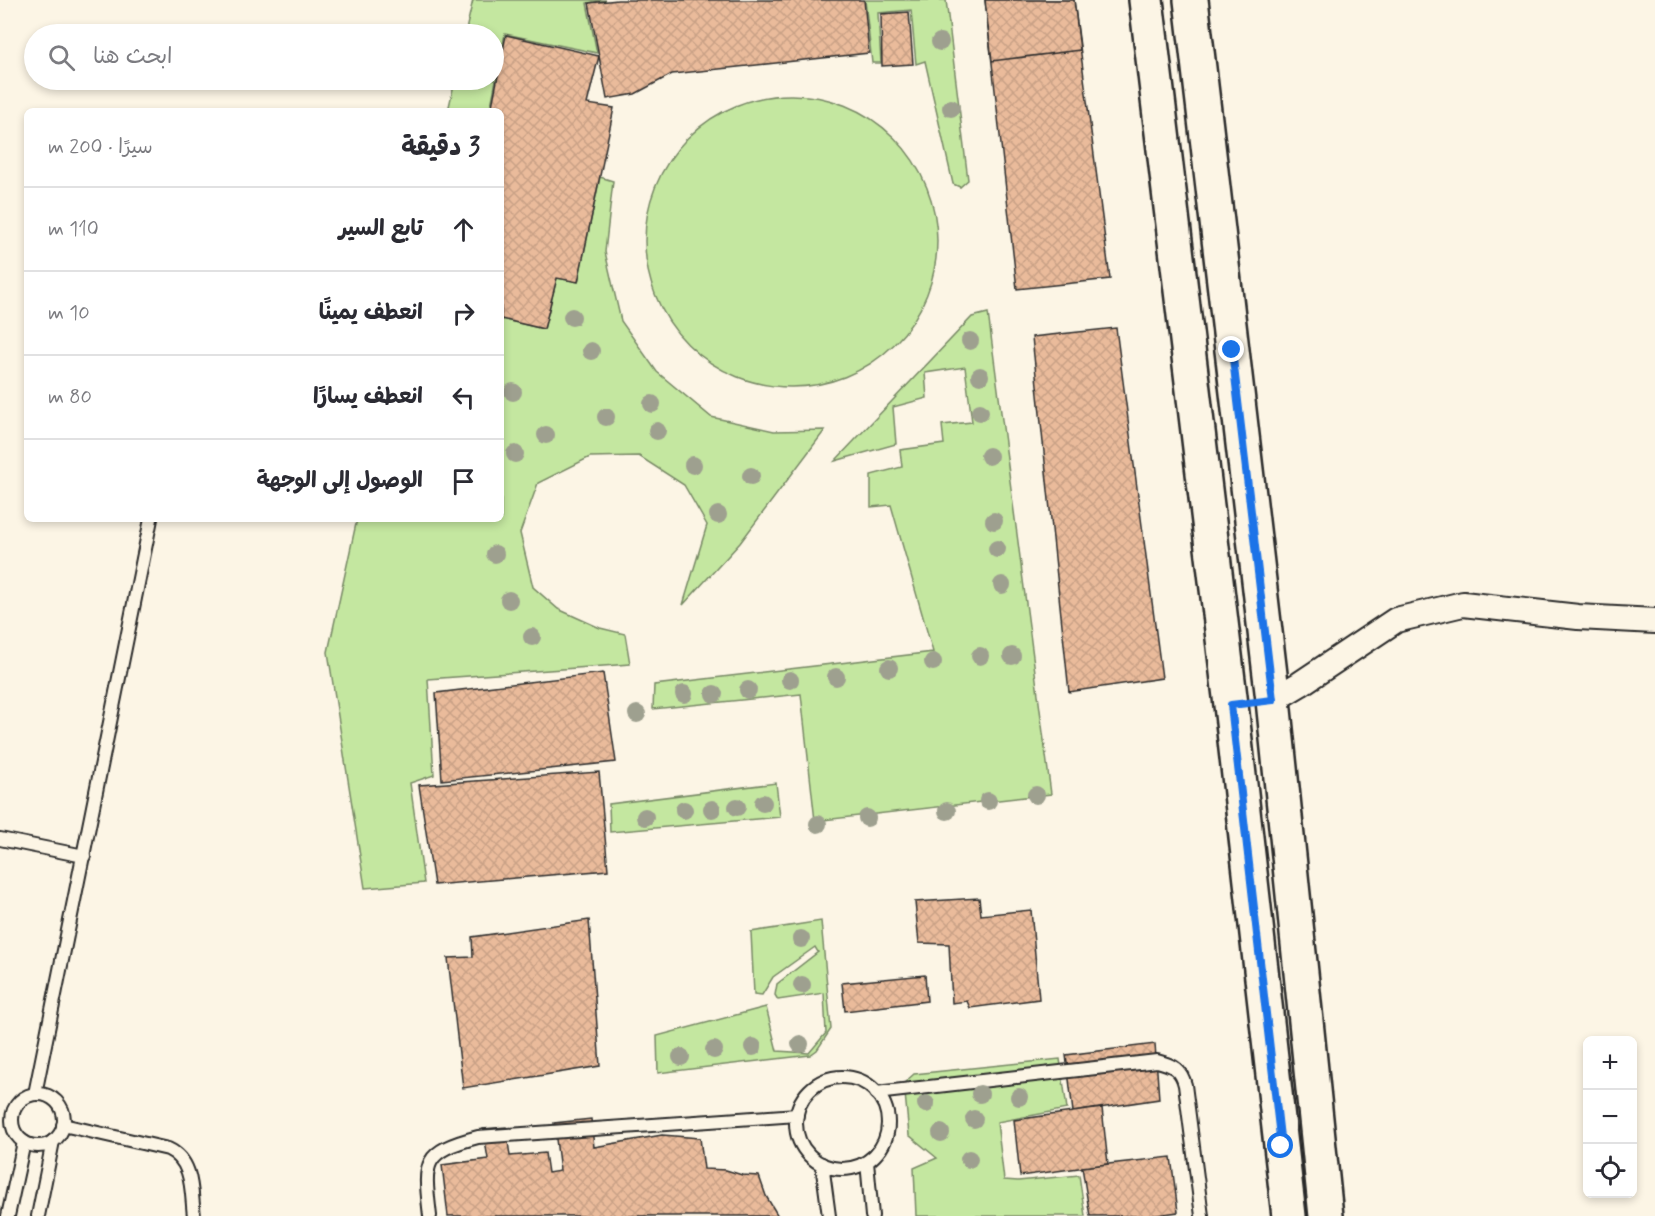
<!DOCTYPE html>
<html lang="ar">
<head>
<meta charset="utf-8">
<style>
  :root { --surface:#fff; --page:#f2f2f3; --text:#2b2b33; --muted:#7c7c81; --line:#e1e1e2 }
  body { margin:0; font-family:Mynerve,"Playpen Sans Arabic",sans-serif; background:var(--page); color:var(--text); direction:rtl }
  .controls { position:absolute; right:18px; bottom:18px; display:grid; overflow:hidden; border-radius:9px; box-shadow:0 3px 9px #0003 }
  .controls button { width:54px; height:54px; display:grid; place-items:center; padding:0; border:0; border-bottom:2px solid var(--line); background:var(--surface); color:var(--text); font:30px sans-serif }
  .stop { position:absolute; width:18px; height:18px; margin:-14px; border:4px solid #1a73e8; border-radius:50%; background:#fff }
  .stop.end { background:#1a73e8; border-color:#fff; box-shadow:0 2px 6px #0008 }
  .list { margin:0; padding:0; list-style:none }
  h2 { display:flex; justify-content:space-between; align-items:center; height:78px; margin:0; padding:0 24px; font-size:26px }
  h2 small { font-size:20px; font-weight:400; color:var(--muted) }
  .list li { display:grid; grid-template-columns:39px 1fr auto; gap:18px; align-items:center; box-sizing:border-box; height:84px; padding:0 24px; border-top:2px solid var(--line) }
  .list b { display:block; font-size:22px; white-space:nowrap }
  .list em { font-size:20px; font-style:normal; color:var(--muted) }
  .icon { flex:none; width:33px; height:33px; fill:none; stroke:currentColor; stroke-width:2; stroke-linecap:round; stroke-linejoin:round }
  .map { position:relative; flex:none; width:1655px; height:1216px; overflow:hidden; direction:ltr }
  .search { position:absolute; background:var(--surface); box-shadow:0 3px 9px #0003; left:24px; top:24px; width:480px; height:66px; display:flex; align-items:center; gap:15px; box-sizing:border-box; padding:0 21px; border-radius:33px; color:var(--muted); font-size:22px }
  .panel { position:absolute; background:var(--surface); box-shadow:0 3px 9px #0003; left:24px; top:108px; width:480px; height:414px; border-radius:9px; direction:rtl }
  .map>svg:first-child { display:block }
</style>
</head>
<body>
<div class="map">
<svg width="1655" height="1216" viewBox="0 0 1655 1216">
  <defs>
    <pattern id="building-cross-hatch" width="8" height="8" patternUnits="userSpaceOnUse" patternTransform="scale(1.5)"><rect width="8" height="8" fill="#eabb9b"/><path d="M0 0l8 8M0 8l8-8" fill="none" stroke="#c9a186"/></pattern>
  </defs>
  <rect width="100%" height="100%" fill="#fcf5e5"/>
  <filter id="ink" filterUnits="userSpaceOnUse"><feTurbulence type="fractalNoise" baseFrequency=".0167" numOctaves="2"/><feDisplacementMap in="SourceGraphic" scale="12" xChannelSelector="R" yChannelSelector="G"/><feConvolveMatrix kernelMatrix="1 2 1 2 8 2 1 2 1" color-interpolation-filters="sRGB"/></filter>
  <g filter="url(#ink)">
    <g fill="#c4e7a0" stroke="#788966" stroke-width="1.5">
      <polygon points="473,0 606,0 587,3 597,53 505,34 490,111 448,111 455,80 494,80 494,34 465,34"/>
      <polygon points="865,0 946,0 968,180 960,187 953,184 925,61 916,64 911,10 878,13 881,63 872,63"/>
      <circle cx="791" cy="241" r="146"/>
      <polygon points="600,177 613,181 605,252 621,321 657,372 711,417 774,431 825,430 740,543 683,605 707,525 684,485 639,456 590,457 538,483 520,533 533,587 558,609 600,628 625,634 630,664 428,679 434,775 410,783 424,883 365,888 328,652 357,519 501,519 501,319 544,329 557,278 578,282"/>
      <polygon points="988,313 1051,794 815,821 801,694 653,709 654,685 933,652 891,505 871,507 871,475 902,467 900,450 944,444 942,425 972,422 965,367 925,373 927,398 893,407 896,444 835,461 972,317"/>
      <polygon points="776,783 780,817 610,832 609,804"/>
      <polygon points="821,921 831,1029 817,1050 810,1055 658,1073 657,1036 766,1007 777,1051 809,1053 826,1033 824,993 778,1000 775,995 777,984 818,952 815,947 773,977 762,995 754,994 751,932"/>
      <polygon points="1060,1059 1067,1109 997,1122 1004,1180 1018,1181 1079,1175 1085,1216 916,1216 914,1168 937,1158 909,1135 904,1083 914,1074"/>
    </g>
    <g fill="url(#building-cross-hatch)" stroke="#2b2b2b" stroke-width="1.5">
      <polygon points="618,0 864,0 869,53 672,74 635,94 607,99 589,3"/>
      <polygon points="985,0 1074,0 1110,279 1017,289"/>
      <polygon points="985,0 1074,0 1080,50 992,61"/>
      <polygon points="909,12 913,64 882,66 881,14"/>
      <polygon points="506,35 599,56 587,104 614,108 578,282 557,278 544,329 501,319 501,111 491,111"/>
      <polygon points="1116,328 1162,678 1069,692 1032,337"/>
      <polygon points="603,673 616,762 442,780 436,693"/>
      <polygon points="599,772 608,870 434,885 419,785"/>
      <polygon points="979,898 981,915 1031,910 1039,999 970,1008 967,1001 952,1003 949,944 919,943 915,902"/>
      <polygon points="589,920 600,1066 463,1088 448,958 473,957 472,937"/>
      <polygon points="925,975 927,1001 845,1011 842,983"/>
      <polygon points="1155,1044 1159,1099 1073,1112 1066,1055"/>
      <polygon points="1102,1108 1108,1164 1020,1176 1014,1120"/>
      <polygon points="591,1119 594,1147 662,1135 700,1138 704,1169 726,1170 742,1175 759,1176 766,1196 778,1216 448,1216 442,1165 488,1159 483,1129 506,1127 510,1156 545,1153 548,1173 560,1171 554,1123"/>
      <polygon points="1171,1157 1178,1212 1150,1216 1090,1216 1082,1167"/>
    </g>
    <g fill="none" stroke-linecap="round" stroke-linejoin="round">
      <g stroke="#2b2b2b" stroke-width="16">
        <g id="lane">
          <polyline points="0,839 84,856"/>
          <circle cx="842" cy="1123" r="46"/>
          <path d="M876 1093 1157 1061C1173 1065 1181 1069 1185 1085L1202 1216"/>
          <polyline points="35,1094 151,519"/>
          <circle cx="38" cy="1120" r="26"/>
          <path d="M63 1125 168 1149C194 1161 191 1192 194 1216"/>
          <polyline points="867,1162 872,1216"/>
          <polyline points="822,1164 829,1216"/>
          <polyline points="8,1216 24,1142"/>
          <polyline points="38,1216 53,1141"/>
          <path d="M430 1216C424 1163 421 1152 478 1137L797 1115"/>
        </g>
      </g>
      <g stroke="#2b2b2b" stroke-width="28">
        <polyline id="street" points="1273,700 1300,684 1396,620 1463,604 1578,617 1655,621"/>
      </g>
      <g stroke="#2b2b2b" stroke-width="38">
        <g id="secondary">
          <polyline points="1146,0 1231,705 1289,1216"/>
          <polyline points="1191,0 1273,700 1326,1216"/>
        </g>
      </g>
      <use href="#lane" stroke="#fcf5e5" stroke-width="12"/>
      <use href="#street" stroke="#fcf5e5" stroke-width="24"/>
      <use href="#secondary" stroke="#fcf5e5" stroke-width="33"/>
    </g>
    <g fill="#9ea08f">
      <circle cx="940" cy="42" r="9"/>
      <circle cx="951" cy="108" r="9"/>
      <circle cx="572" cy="317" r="9"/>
      <circle cx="970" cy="341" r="9"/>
      <circle cx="591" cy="351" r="9"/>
      <circle cx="980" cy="376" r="9"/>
      <circle cx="513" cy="392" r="9"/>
      <circle cx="652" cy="404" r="9"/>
      <circle cx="980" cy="412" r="9"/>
      <circle cx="606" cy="417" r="9"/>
      <circle cx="657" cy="431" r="9"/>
      <circle cx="546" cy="435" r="9"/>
      <circle cx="515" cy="454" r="9"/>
      <circle cx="989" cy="456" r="9"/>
      <circle cx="693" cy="465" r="9"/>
      <circle cx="751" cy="476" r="9"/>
      <circle cx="718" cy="515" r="9"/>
      <circle cx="994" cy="521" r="9"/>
      <circle cx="997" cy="549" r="9"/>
      <circle cx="495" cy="554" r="9"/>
      <circle cx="1002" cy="585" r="9"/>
      <circle cx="509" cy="600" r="9"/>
      <circle cx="532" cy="637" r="9"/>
      <circle cx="980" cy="656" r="9"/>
      <circle cx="1012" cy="656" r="9"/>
      <circle cx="933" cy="662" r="9"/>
      <circle cx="889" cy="668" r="9"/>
      <circle cx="836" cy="677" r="9"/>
      <circle cx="790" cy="680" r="9"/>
      <circle cx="748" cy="690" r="9"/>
      <circle cx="684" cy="694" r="9"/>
      <circle cx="714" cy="694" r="9"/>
      <circle cx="637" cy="714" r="9"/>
      <circle cx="1036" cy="795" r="9"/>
      <circle cx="988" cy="801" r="9"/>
      <circle cx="763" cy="803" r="9"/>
      <circle cx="737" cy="807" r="9"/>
      <circle cx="712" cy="809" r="9"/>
      <circle cx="684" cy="810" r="9"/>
      <circle cx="947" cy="811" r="9"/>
      <circle cx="645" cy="817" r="9"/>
      <circle cx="867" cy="818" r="9"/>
      <circle cx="818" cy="824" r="9"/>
      <circle cx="801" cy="939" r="9"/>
      <circle cx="802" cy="985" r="9"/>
      <circle cx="800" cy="1044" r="9"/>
      <circle cx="753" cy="1047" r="9"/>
      <circle cx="714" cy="1050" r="9"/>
      <circle cx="681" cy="1057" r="9"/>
      <circle cx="980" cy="1094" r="9"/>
      <circle cx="1019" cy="1097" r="9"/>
      <circle cx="926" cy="1104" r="9"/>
      <circle cx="974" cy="1119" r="9"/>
      <circle cx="941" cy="1133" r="9"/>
      <circle cx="969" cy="1159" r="9"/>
    </g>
  </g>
  <g fill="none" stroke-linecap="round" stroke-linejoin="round" filter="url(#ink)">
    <polyline stroke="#1a73e8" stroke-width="8" points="1232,350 1273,700 1231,705 1281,1146"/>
  </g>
</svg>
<div class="controls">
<button>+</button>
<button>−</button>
<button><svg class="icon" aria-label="locate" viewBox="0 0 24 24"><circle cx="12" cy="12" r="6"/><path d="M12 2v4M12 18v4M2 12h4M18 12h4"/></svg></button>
</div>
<div class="stop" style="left:1281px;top:1146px"></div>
<div class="stop end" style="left:1232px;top:350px"></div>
<div class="search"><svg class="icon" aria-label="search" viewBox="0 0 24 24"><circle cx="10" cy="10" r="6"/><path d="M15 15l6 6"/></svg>ابحث هنا</div>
<section class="panel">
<h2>3 دقيقة<small>سيرًا · 200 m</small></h2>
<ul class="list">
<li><svg class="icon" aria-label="ahead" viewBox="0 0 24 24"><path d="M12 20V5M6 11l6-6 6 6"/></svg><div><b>تابع السير</b></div><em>110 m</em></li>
<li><svg class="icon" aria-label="right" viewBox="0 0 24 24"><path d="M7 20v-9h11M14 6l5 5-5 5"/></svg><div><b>انعطف يمينًا</b></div><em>10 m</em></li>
<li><svg class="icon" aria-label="left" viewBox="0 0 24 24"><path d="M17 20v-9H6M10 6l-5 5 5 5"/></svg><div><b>انعطف يسارًا</b></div><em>80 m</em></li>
<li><svg class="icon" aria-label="arrive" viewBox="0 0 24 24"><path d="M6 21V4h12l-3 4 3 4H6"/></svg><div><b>الوصول إلى الوجهة</b></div></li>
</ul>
</section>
</div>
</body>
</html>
